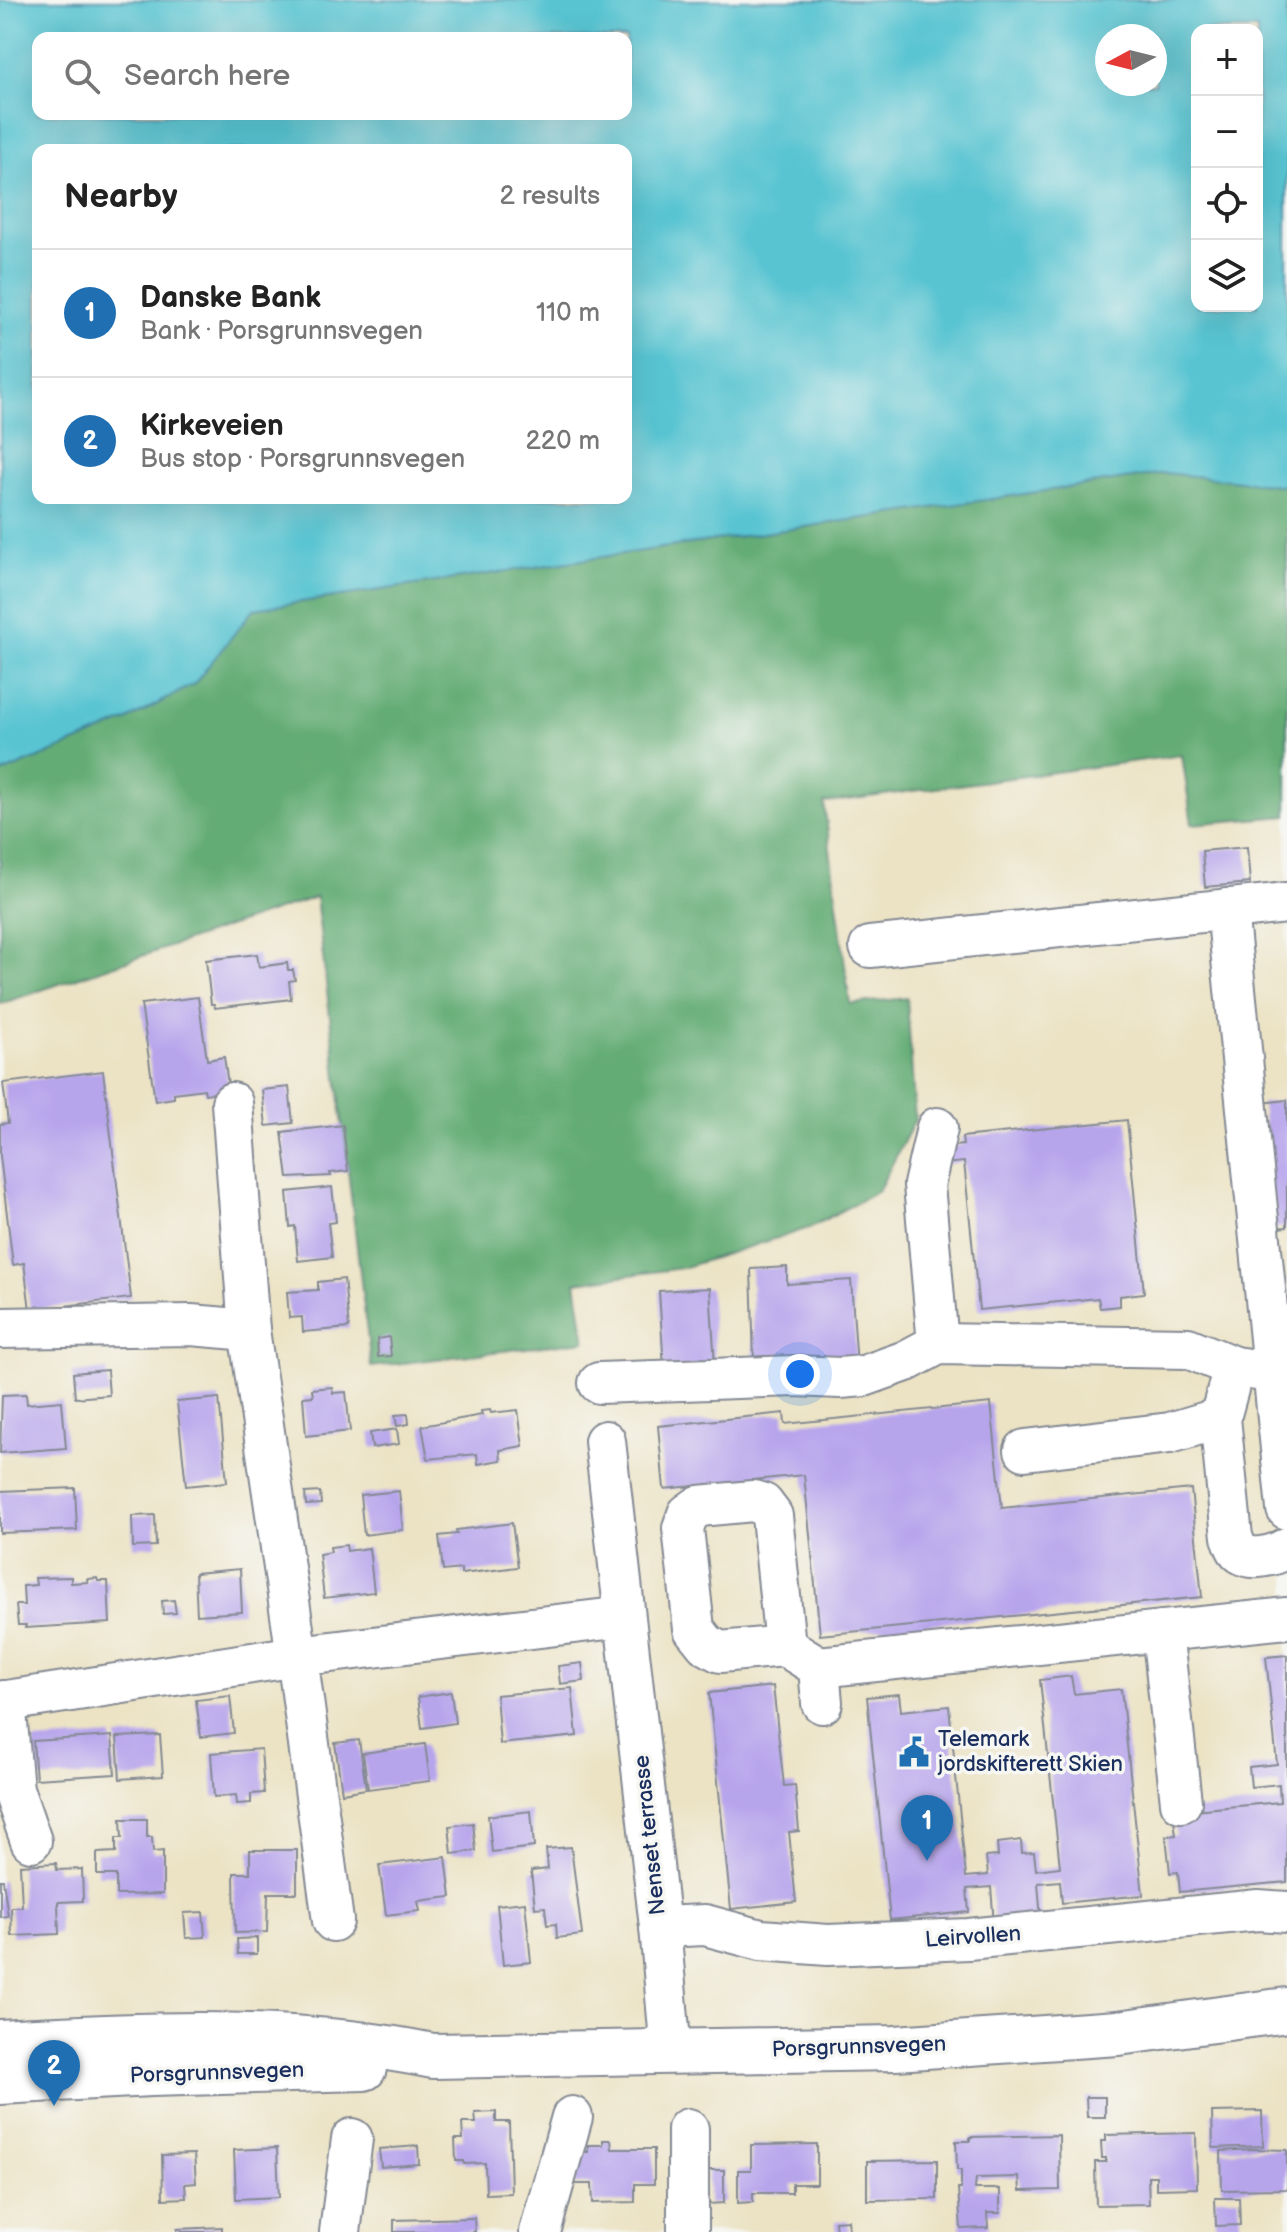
<!DOCTYPE html>
<html lang="en">
<head>
<meta charset="utf-8">
<style>
  :root { --surface:#fff; --page:#f6f6f6; --text:#222; --muted:#767676; --line:#e0e0e0; --accent:#1f6fb2 }
  body { margin:0; font-family:"Balsamiq Sans",sans-serif; background:var(--page); color:var(--text) }
  .controls { position:absolute; right:24px; top:24px; display:grid; overflow:hidden; border-radius:16px; box-shadow:0 8px 32px #0002 }
  .controls button { width:72px; height:72px; display:grid; place-items:center; padding:0; border:0; border-bottom:2px solid var(--line); background:var(--surface); color:var(--text); font:40px sans-serif }
  .compass { position:absolute; left:1095px; top:24px; width:72px; height:72px; border-radius:50%; background:var(--surface); box-shadow:0 8px 32px #0002; rotate:263deg }
  .you { position:absolute; left:800px; top:1374px; width:28px; height:28px; margin:-20px; border:6px solid #fff; border-radius:50%; background:#1a73e8; box-shadow:0 0 0 12px #1a73e833 }
  .badge { display:grid; place-items:center; width:52px; height:52px; border-radius:50%; background:var(--accent); color:#fff; font-size:26px; font-weight:700 }
  .pin { position:absolute; translate:-50% -66px; filter:drop-shadow(0 2px 4px #0008) }
  .pin::after { content:''; position:absolute; top:42px; width:28px; height:24px; background:inherit; clip-path:polygon(0 0,100% 0,50% 100%) }
  .list { margin:0; padding:0; list-style:none }
  h2 { display:flex; justify-content:space-between; align-items:center; height:104px; margin:0; padding:0 32px; font-size:34px }
  h2 small { font-size:26px; font-weight:400; color:var(--muted) }
  .list li { display:grid; grid-template-columns:52px 1fr auto; gap:24px; align-items:center; box-sizing:border-box; height:128px; padding:0 32px; border-top:2px solid var(--line) }
  .list b { display:block; font-size:30px; white-space:nowrap }
  .list p { margin:0; font-size:26px; white-space:nowrap; color:var(--muted) }
  .list em { font-size:26px; font-style:normal; color:var(--muted) }
  .icon { flex:none; width:44px; height:44px; fill:none; stroke:currentColor; stroke-width:2; stroke-linecap:round; stroke-linejoin:round }
  .map { position:relative; flex:none; width:1287px; height:2232px; overflow:hidden }
  .search { position:absolute; background:var(--surface); box-shadow:0 8px 32px #0002; left:32px; top:32px; width:600px; height:88px; display:flex; align-items:center; gap:20px; box-sizing:border-box; padding:0 28px; border-radius:16px; color:var(--muted); font-size:30px }
  .panel { position:absolute; background:var(--surface); box-shadow:0 8px 32px #0002; left:32px; top:144px; width:600px; height:360px; border-radius:16px }
  .map>svg:first-child { display:block }
</style>
</head>
<body>
<div class="map">
<svg width="1287" height="2232" viewBox="0 0 1287 2232">
  <rect width="100%" height="100%" fill="#f6f6f2"/>
  <filter id="ink" filterUnits="userSpaceOnUse"><feTurbulence type="fractalNoise" baseFrequency=".0125" numOctaves="2"/><feDisplacementMap in="SourceGraphic" scale="16" xChannelSelector="R" yChannelSelector="G"/><feConvolveMatrix kernelMatrix="1 2 1 2 8 2 1 2 1" color-interpolation-filters="sRGB"/></filter>
  <filter id="wash" filterUnits="userSpaceOnUse"><feTurbulence type="fractalNoise" baseFrequency=".006" numOctaves="4" result="noise"/><feDisplacementMap in="SourceGraphic" scale="32" xChannelSelector="R" yChannelSelector="G"/><feGaussianBlur stdDeviation="1.8" result="paint"/><feColorMatrix in="noise" values="0 0 0 0 0 0 0 0 0 0 0 0 0 0 0 0 0 1.4 0 .05"/><feComposite in="paint" operator="in"/></filter>
  <g filter="url(#wash)">
    <rect width="100%" height="100%" fill="#ece3c5"/>
    <polygon fill="#64ac74" stroke="#406e69" stroke-width="2" points="1165,473 1287,486 1287,816 1192,824 1182,755 824,803 850,1004 907,998 915,1120 878,1191 809,1228 682,1268 576,1282 585,1341 371,1367 316,897 0,1004 0,774 124,722 194,684 253,609"/>
    <path fill="#58c4d1" stroke="#3a7a98" stroke-width="2" fill-rule="evenodd" d="M0 0H1287V486L1165 473 254 609 194 684 124 722 0 774ZM1197 30H1257V306H1197ZM1107 36H1155V84H1107ZM38 38H626V114H38ZM38 150H626V498H38Z"/>
    <g id="blocks">
      <g fill="#b7a5ec">
        <polygon points="1247,847 1250,883 1205,887 1202,851"/>
        <polygon points="257,954 259,967 287,963 288,970 293,970 295,980 289,981 291,999 215,1008 214,1004 211,1004 206,960"/>
        <polygon points="198,997 207,1060 224,1057 229,1091 205,1094 204,1089 174,1093 174,1098 155,1101 141,1004"/>
        <polygon points="103,1071 131,1298 30,1310 24,1263 13,1265 0,1156 0,1124 8,1123 3,1083"/>
        <polygon points="289,1087 293,1123 266,1126 262,1090"/>
        <polygon points="1287,1100 1287,1227 1274,1228 1262,1103"/>
        <polygon points="1127,1120 1144,1293 1120,1296 1120,1306 1100,1308 1098,1298 979,1310 964,1162 944,1164 943,1147 963,1145 962,1137"/>
        <polygon points="343,1125 348,1171 330,1173 331,1176 288,1178 282,1132"/>
        <polygon points="332,1187 336,1222 328,1223 332,1257 298,1261 295,1226 290,1227 287,1192"/>
        <polygon points="787,1267 787,1284 851,1280 857,1366 754,1362 751,1269"/>
        <polygon points="344,1279 349,1328 303,1332 302,1317 289,1318 287,1292 318,1290 318,1282"/>
        <polygon points="710,1288 715,1365 664,1368 659,1291"/>
        <polygon points="389,1337 391,1356 378,1357 377,1339"/>
        <polygon points="107,1370 109,1395 75,1398 73,1373"/>
        <polygon points="332,1387 333,1393 346,1392 350,1431 306,1436 303,1397 313,1396 312,1389"/>
        <polygon points="26,1394 27,1404 62,1401 66,1448 0,1453 2,1395"/>
        <polygon points="219,1398 227,1482 186,1486 177,1402"/>
        <polygon points="991,1403 1002,1508 1191,1489 1202,1597 820,1635 804,1475 664,1489 658,1426 784,1413 785,1424"/>
        <polygon points="490,1410 491,1413 518,1410 523,1446 500,1450 501,1460 478,1464 477,1454 428,1459 422,1426 482,1415 481,1411"/>
        <polygon points="408,1414 409,1424 397,1426 395,1415"/>
        <polygon points="397,1429 399,1444 372,1448 370,1433"/>
        <polygon points="75,1488 77,1530 0,1533 0,1491"/>
        <polygon points="399,1491 403,1530 364,1535 360,1495"/>
        <polygon points="320,1492 321,1504 306,1505 305,1493"/>
        <polygon points="155,1515 156,1546 133,1547 132,1516"/>
        <polygon points="512,1523 518,1567 461,1574 461,1569 443,1571 439,1536 457,1534 456,1530"/>
        <polygon points="346,1545 347,1551 369,1548 374,1592 324,1598 319,1554 331,1552 330,1547"/>
        <polygon points="240,1569 242,1612 197,1615 195,1573"/>
        <polygon points="71,1577 71,1583 88,1582 87,1579 97,1578 98,1581 108,1581 110,1623 25,1628 26,1625 18,1625 16,1605 24,1605 23,1586 36,1585 35,1578"/>
        <polygon points="174,1600 176,1613 163,1614 162,1601"/>
        <polygon points="1287,1655 1287,1882 1180,1892 1178,1872 1170,1873 1166,1836 1176,1835 1173,1812 1280,1802 1279,1784 1251,1787 1249,1767 1277,1764 1266,1657"/>
        <polygon points="582,1663 584,1681 560,1684 558,1666"/>
        <polygon points="1071,1676 1074,1694 1121,1689 1143,1895 1062,1903 1060,1881 1038,1883 1041,1920 994,1924 991,1887 967,1889 969,1912 890,1920 867,1697 899,1694 901,1711 949,1706 966,1877 988,1875 986,1857 998,1856 997,1843 1021,1840 1022,1853 1034,1852 1036,1870 1060,1867 1040,1680"/>
        <polygon points="773,1686 784,1786 795,1785 799,1831 789,1832 796,1902 731,1909 709,1693"/>
        <polygon points="572,1688 577,1736 500,1744 496,1695"/>
        <polygon points="451,1692 455,1723 422,1728 418,1697"/>
        <polygon points="230,1696 234,1733 201,1737 196,1700"/>
        <polygon points="160,1735 163,1776 120,1779 117,1737"/>
        <polygon points="112,1736 115,1774 36,1779 33,1741"/>
        <polygon points="359,1740 366,1789 342,1793 335,1743"/>
        <polygon points="425,1744 430,1781 368,1789 363,1753"/>
        <polygon points="261,1749 264,1793 251,1794 251,1803 237,1804 236,1795 214,1797 211,1753"/>
        <polygon points="531,1811 534,1847 492,1852 488,1816"/>
        <polygon points="121,1819 147,1819 147,1837 152,1837 153,1852 163,1851 163,1894 116,1895 116,1875 97,1875 97,1853 116,1852 116,1838 122,1838"/>
        <polygon points="473,1823 476,1851 452,1854 449,1826"/>
        <polygon points="571,1847 582,1935 557,1938 556,1924 547,1925 545,1907 535,1908 531,1871 548,1869 546,1849"/>
        <polygon points="250,1850 297,1850 297,1893 268,1893 267,1932 235,1933 234,1873 250,1873"/>
        <polygon points="446,1857 451,1897 418,1901 420,1911 386,1915 379,1865"/>
        <polygon points="56,1863 57,1870 82,1869 83,1901 58,1902 59,1934 12,1936 11,1907 22,1907 20,1865"/>
        <polygon points="0,1880 3,1880 8,1916 0,1917"/>
        <polygon points="525,1902 531,1962 503,1965 497,1905"/>
        <polygon points="203,1912 205,1937 186,1938 184,1913"/>
        <polygon points="257,1938 257,1954 238,1954 237,1939"/>
        <polygon points="1086,2097 1105,2097 1105,2117 1087,2117"/>
        <polygon points="1262,2111 1263,2146 1213,2148 1212,2112"/>
        <polygon points="496,2112 496,2122 509,2122 511,2193 486,2194 485,2163 464,2164 464,2161 456,2161 455,2139 463,2139 462,2123 476,2123 475,2113"/>
        <polygon points="1196,2133 1197,2188 1156,2189 1156,2176 1148,2176 1149,2204 1096,2205 1095,2162 1106,2162 1106,2158 1102,2158 1101,2141 1106,2141 1106,2135"/>
        <polygon points="1059,2135 1060,2190 1020,2191 1019,2177 976,2178 975,2189 1000,2189 1000,2213 987,2213 988,2228 961,2229 958,2189 961,2189 961,2170 957,2170 956,2141 970,2141 970,2137"/>
        <polygon points="603,2140 611,2140 612,2149 654,2149 654,2184 635,2184 635,2202 593,2203 592,2184 575,2184 575,2152 588,2152 588,2145 603,2145"/>
        <polygon points="817,2144 817,2184 792,2184 792,2193 753,2193 753,2202 738,2203 738,2170 751,2170 751,2145"/>
        <polygon points="418,2146 419,2164 381,2167 379,2149"/>
        <polygon points="277,2148 279,2197 236,2199 234,2150"/>
        <polygon points="1253,2149 1287,2150 1287,2189 1222,2190 1221,2151"/>
        <polygon points="194,2154 196,2183 185,2184 186,2198 163,2199 162,2155"/>
        <polygon points="937,2160 937,2199 867,2200 867,2161"/>
        <polygon points="708,2170 724,2170 724,2203 708,2204"/>
        <polygon points="1215,2198 1239,2198 1240,2225 1216,2226"/>
        <polygon points="474,2218 475,2232 394,2232 394,2220"/>
        <polygon points="848,2220 849,2232 836,2232 835,2221"/>
        <polygon points="222,2227 222,2232 177,2232 177,2229"/>
      </g>
    </g>
  </g>
  <g filter="url(#ink)">
    <use href="#blocks" fill-opacity="0" stroke="#848992" stroke-width="2"/>
    <g fill="none" stroke-linecap="round" stroke-linejoin="round">
      <g stroke="#848992" stroke-width="44">
        <g id="minor">
          <polyline points="1227,909 1287,1509"/>
          <polyline points="870,947 1287,903"/>
          <polyline points="232,1103 249,1330 297,1656 624,1617"/>
          <polyline points="937,1128 924,1185 938,1344"/>
          <polyline points="0,1328 191,1325 249,1330"/>
          <polyline points="599,1383 795,1376 840,1378 864,1376 906,1361 938,1344 1188,1348 1234,1367 1287,1374"/>
          <path d="M1220 1418 1232 1537C1234 1541 1235 1546 1237 1549 1247 1564 1276 1555 1287 1548"/>
          <polyline points="605,1441 660,1927 671,2053"/>
          <polyline points="1025,1450 1170,1433 1220,1418 1234,1367"/>
          <polyline points="1162,1631 1181,1802"/>
          <polyline points="785,1646 772,1516 763,1504 753,1501 699,1506 688,1514 683,1528 694,1629 706,1644 720,1652 785,1646 819,1667"/>
          <polyline points="5,1701 13,1789 31,1841"/>
          <polyline points="0,1702 297,1656 333,1921"/>
          <polyline points="822,1703 819,1667 1287,1618"/>
          <polyline points="660,1927 705,1925 761,1940 828,1945 968,1939 1258,1910 1287,1912"/>
          <polyline points="688,2129 688,2232"/>
          <polyline points="340,2232 352,2139"/>
          <polyline points="540,2232 572,2117"/>
        </g>
      </g>
      <g stroke="#848992" stroke-width="48">
        <g id="highway">
          <path d="M0 2042C143 2034 292 2027 433 2056L895 2048 1118 2033 1287 2010"/>
          <polyline points="0,2082 151,2074 364,2068"/>
        </g>
      </g>
      <use href="#minor" stroke="#fff" stroke-width="40"/>
      <use href="#highway" stroke="#fff" stroke-width="44"/>
    </g>
  </g>
  <defs>
    <g id="civic-bare" transform="scale(2.4)"><path d="M-.6-6.5H3V-4.5H.6V-3L4-1V1h2V6H-6V1h2V-1L-.6-3ZM-1.2 2.5V6h2.4V2.5Z" fill="#1f6fb2" stroke="#f6f6f2" stroke-width="2.5" paint-order="stroke"/></g>
  </defs>
  <g fill-rule="evenodd">
    <use href="#civic-bare" x="914" y="1752"/>
  </g>
  <g text-anchor="middle" dominant-baseline="central" stroke-width="7" stroke-linejoin="round" paint-order="stroke">
    <g font-size="22" fill="#1b2f5e" stroke="#f6f6f2" text-anchor="start">
      <text x="938" y="1739">Telemark<tspan x="938" dy="25">jordskifterett Skien</tspan></text>
    </g>
    <g font-size="22" fill="#1b2f5e" stroke="#f6f6f2">
      <text transform="translate(650 1835) rotate(-96)">Nenset terrasse</text>
      <text transform="translate(973 1937) rotate(-4)">Leirvollen</text>
      <text transform="translate(859 2047) rotate(-2)">Porsgrunnsvegen</text>
      <text transform="translate(217 2073) rotate(-2)">Porsgrunnsvegen</text>
    </g>
  </g>
</svg>
<div class="controls">
<button>+</button>
<button>−</button>
<button><svg class="icon" aria-label="locate" viewBox="0 0 24 24"><circle cx="12" cy="12" r="6"/><path d="M12 2v4M12 18v4M2 12h4M18 12h4"/></svg></button>
<button><svg class="icon" aria-label="layers" viewBox="0 0 24 24"><path d="M12 4l9 5-9 5-9-5zM3 14l9 5 9-5"/></svg></button>
</div>
<svg class="compass" viewBox="-18 -18 36 36"><path d="M0-13l5 13h-10z" fill="#e53935"/><path d="M0 13l5-13h-10z" fill="#767676"/></svg>
<div class="you"></div>
<div class="pin badge" style="left:927px;top:1861px">1</div>
<div class="pin badge" style="left:54px;top:2106px">2</div>
<div class="search"><svg class="icon" aria-label="search" viewBox="0 0 24 24"><circle cx="10" cy="10" r="6"/><path d="M15 15l6 6"/></svg>Search here</div>
<section class="panel">
<h2>Nearby<small>2 results</small></h2>
<ul class="list">
<li><span class="badge">1</span><div><b>Danske Bank</b><p>Bank · Porsgrunnsvegen</p></div><em>110 m</em></li>
<li><span class="badge">2</span><div><b>Kirkeveien</b><p>Bus stop · Porsgrunnsvegen</p></div><em>220 m</em></li>
</ul>
</section>
</div>
</body>
</html>
